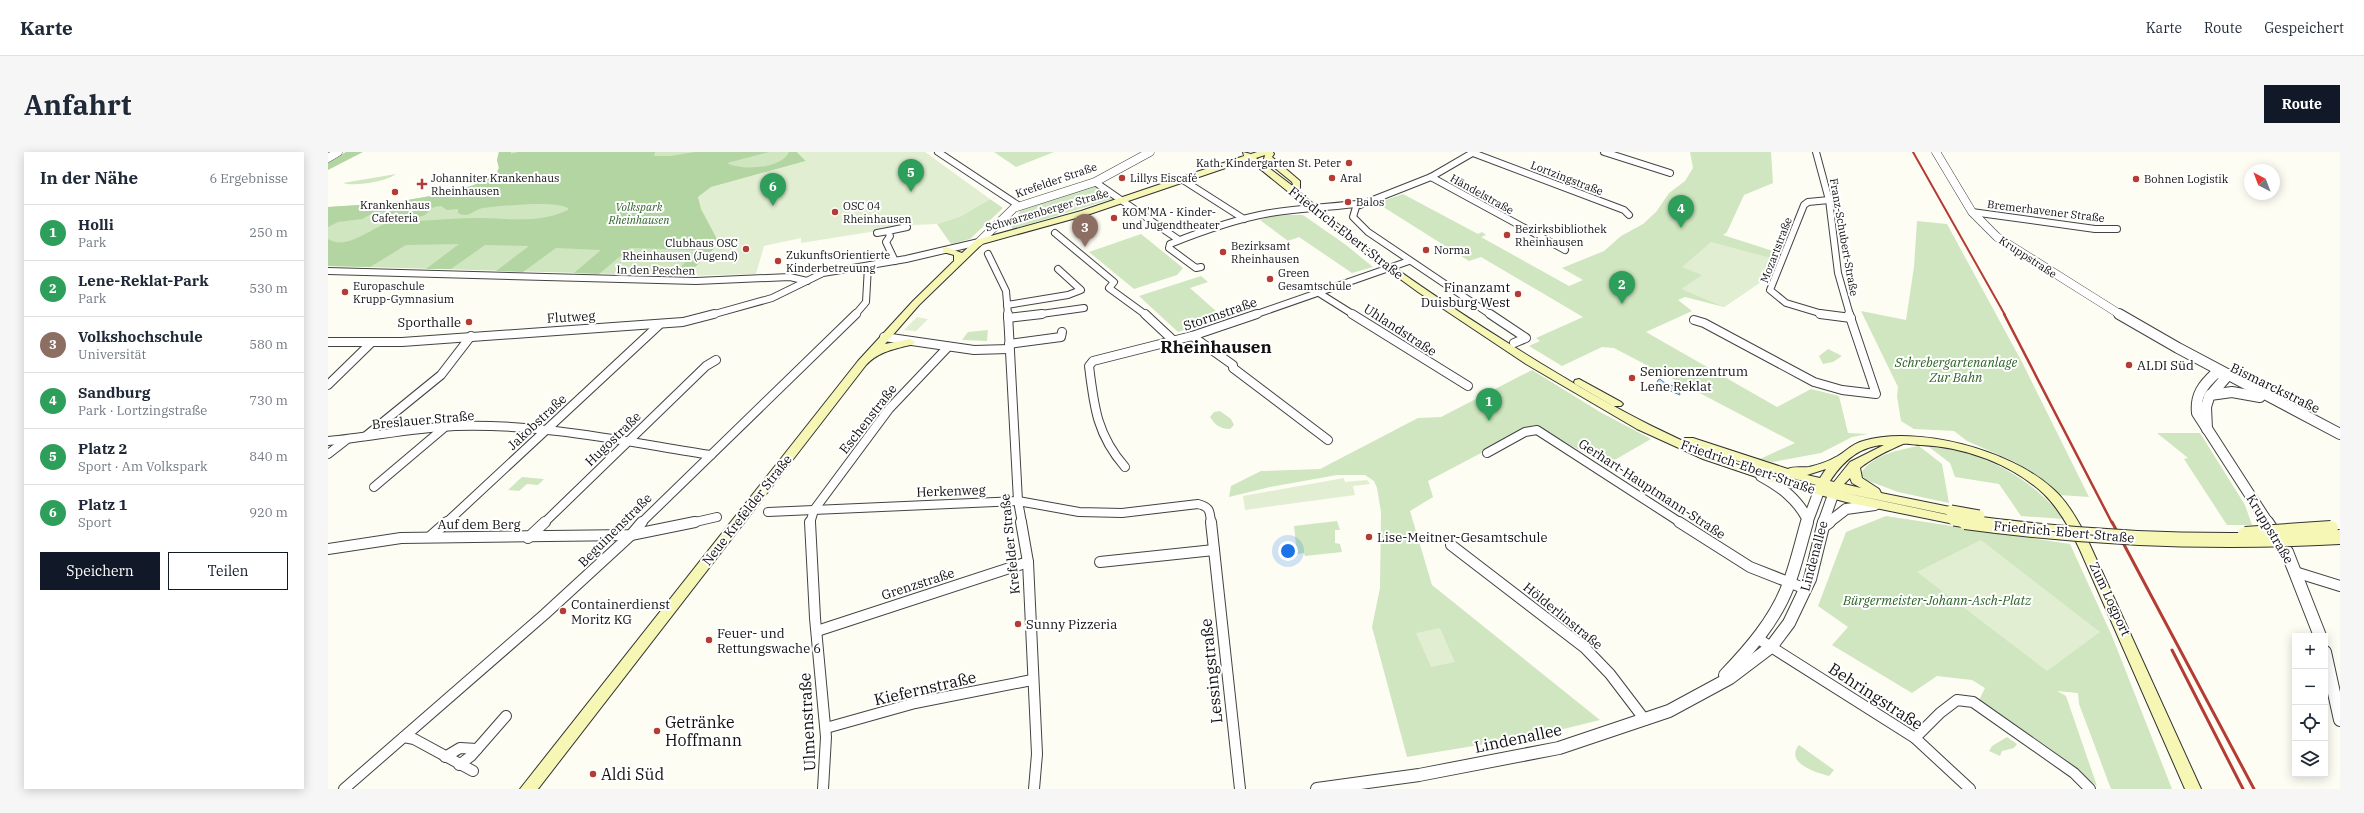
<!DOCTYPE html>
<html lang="de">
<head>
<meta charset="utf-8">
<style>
  :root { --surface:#fff; --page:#f6f6f7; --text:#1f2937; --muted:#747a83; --line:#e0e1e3; --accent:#111827 }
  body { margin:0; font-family:"IBM Plex Serif",serif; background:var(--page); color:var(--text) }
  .controls { position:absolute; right:12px; bottom:12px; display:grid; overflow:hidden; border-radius:0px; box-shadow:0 2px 10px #0003 }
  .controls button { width:36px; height:36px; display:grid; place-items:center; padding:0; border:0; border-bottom:1px solid var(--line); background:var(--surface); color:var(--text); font:20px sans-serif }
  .compass { position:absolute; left:1916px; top:12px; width:36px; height:36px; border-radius:50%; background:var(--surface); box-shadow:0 2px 10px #0003; rotate:318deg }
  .you { position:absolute; left:960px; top:399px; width:14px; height:14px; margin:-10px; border:3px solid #fff; border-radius:50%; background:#1a73e8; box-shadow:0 0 0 6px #1a73e833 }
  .badge { display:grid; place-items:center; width:26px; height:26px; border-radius:50%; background:var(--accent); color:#fff; font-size:13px; font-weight:700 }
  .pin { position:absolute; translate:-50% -33px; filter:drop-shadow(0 1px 2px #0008) }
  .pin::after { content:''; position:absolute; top:21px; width:14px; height:12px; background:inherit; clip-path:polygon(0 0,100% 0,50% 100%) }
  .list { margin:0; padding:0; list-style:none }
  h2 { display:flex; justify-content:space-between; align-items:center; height:52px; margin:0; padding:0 16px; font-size:17px }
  h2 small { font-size:13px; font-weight:400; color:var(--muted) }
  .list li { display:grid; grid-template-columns:26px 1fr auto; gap:12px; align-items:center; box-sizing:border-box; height:56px; padding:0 16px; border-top:1px solid var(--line) }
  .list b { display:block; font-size:15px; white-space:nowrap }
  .list p { margin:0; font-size:13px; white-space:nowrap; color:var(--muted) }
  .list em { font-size:13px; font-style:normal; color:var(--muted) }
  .actions { display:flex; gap:8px; padding:12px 16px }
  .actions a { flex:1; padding:9px 0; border:1px solid var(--accent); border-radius:0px; text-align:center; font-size:14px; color:var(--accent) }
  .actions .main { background:var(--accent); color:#fff }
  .icon { flex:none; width:22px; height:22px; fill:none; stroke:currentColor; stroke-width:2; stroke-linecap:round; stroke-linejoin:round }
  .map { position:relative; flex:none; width:2012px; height:637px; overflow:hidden; border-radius:0px }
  header { display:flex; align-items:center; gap:24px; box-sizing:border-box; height:56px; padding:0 20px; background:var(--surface); border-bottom:1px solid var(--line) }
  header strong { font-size:19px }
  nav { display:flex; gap:22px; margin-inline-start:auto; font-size:14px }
  .intro { display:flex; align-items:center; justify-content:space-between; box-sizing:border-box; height:96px; padding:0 24px }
  h1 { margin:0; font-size:28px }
  .button { padding:10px 18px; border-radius:0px; background:var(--accent); color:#fff; font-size:14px; font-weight:700 }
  main { display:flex; gap:24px; padding:0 24px }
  aside { flex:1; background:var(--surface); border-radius:0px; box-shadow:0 2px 10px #0003 }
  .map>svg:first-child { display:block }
</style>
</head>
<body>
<header>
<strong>Karte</strong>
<nav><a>Karte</a><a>Route</a><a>Gespeichert</a></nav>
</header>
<div class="intro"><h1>Anfahrt</h1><a class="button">Route</a></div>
<main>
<aside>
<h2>In der Nähe<small>6 Ergebnisse</small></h2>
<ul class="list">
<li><span class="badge" style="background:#2e9e5b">1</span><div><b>Holli</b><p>Park</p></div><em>250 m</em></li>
<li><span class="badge" style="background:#2e9e5b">2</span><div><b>Lene-Reklat-Park</b><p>Park</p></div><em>530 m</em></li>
<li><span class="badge" style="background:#8d6e63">3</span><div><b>Volkshochschule</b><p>Universität</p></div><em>580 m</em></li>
<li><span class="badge" style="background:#2e9e5b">4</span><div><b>Sandburg</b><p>Park · Lortzingstraße</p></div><em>730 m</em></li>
<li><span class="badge" style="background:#2e9e5b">5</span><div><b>Platz 2</b><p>Sport · Am Volkspark</p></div><em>840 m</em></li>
<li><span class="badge" style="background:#2e9e5b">6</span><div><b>Platz 1</b><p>Sport</p></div><em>920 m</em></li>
</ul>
<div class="actions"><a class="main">Speichern</a><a>Teilen</a></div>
</aside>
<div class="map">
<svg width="2012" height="637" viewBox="0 0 2012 637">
  <rect width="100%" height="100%" fill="#fefdf4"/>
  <g fill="#cfe6c0">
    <polygon points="171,0 469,0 478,9 384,35 370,45 382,72 358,124 0,114 0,55 62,51 120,41 146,33 168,22 171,16 169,8"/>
    <polygon points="666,0 726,0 688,15"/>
    <polygon points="1362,0 1443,0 1445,31 1416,43 1399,80 1395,83 1445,99 1440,125 1396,155 1357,145 1350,148 1364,159 1318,180 1449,255 1483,237 1511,244 1520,281 1540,282 1524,285 1493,301 1445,310 1432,307 1467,291 1286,196 1274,195 1234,214 1201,194 1212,189 1208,186 1255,165 1153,105 1141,109 1049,51 1075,42 1150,82 1154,80 1158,83 1153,85 1241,134 1255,128 1234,116 1276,99 1293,84 1315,72 1328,60 1341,41 1357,29 1365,16"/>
    <path d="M68 22C60 29 26 35 15 31Z"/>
    <polygon points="768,34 784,47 685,77 683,75 692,59 702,54"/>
    <polygon points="662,47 675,56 642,87 623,92 609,72 633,64"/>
    <polygon points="959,63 975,63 1018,93 1045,115 1024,121 971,85 960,89 932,68 944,64"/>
    <polygon points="1589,69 1619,72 1694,210 1761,345 1731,343 1687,310 1639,289 1626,279 1586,277 1573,269 1569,244 1570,235 1533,159 1578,168 1586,115"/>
    <polygon points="813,82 855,116 849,123 806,137 761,100"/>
    <polygon points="873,124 880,130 862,136 889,160 867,168 872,173 850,180 811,144"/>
    <polygon points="660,178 659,189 634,188 640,180"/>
    <polygon points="1500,197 1514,204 1505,210 1495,212 1491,204"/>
    <polygon points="1204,218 1272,260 1323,287 1278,313 1206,273 1100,329 1105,345 1082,359 1104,433 1272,568 1211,583 1079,605 1044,475 1052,436 1053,360 1049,336 1046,329 1037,323 1009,323 942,335 901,345 903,334 933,319 992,317 1090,266 1113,265"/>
    <path d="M892 259 903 267 906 273 902 277C892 277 887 273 882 265L886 260Z"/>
    <polygon points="1829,281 1872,281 1917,353 1924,373 1899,373 1856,307 1860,306"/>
    <path d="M1591 294 1614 312 1621 351 1570 340 1538 328 1533 322C1543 303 1570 298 1591 294Z"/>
    <path d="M1601 295C1656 299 1702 325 1736 367L1693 364 1671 332 1627 325 1622 311Z"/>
    <polygon points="194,325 216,327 210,333 199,332 191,339 180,338"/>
    <polygon points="1558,364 1742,392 1784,484 1844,637 1783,637 1751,552 1750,541 1729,539 1738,544 1769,634 1651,548 1657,536 1644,528 1609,524 1584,541 1504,493 1520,475 1490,454 1518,380"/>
    <polygon points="1009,369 1012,378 1007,378 1007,391 1012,392 1014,400 977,404 976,401 969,402 966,374"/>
    <polygon points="1679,585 1689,592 1686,596 1674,599 1672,604 1661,599 1664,594"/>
    <path d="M1471 593 1506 618 1501 624C1489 621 1456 611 1471 593Z"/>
  </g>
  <g fill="#b3d5a1">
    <polygon points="18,0 35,0 0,18 0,10"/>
    <path d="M171 0H183V2L190 0H327L326 4H343L367 0H441L399 11C413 19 454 17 461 0H469L478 9 384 35 370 45 389 87 387 96 358 124 346 123 368 98 302 96 271 122 246 121 273 98 228 96 195 120 168 119 201 94 157 93 123 117H98L131 92 78 93 42 115 0 114V87C24 103 60 57 80 70 105 68 130 66 154 66 184 67 213 71 240 58V56C228 48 171 54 155 56 146 57 141 67 130 61V57L119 58 113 54C100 55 103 59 97 63 89 67 70 66 61 64L63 60H47L34 67 10 70 0 75V55L62 51 120 41 146 33 168 22 171 16 169 8Z"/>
  </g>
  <g fill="#e1eed1">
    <polygon points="469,0 597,0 662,47 633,64 609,72 586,73 473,91 473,86 436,94 428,122 358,124 387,96 389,87 373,57 370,45 383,35 478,9"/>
    <polygon points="1383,90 1447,107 1440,125 1396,155 1353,137 1374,123 1354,115"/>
    <polygon points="589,165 600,167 588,179 576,178"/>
    <polygon points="1016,326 1017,330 1039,328 1042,332 1025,334 1027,343 917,358 915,344"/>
    <polygon points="1653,388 1772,480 1719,519 1589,420"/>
    <polygon points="1112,476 1127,510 1103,515 1088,481"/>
  </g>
  <polygon fill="#bdd8f1" stroke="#4b85c1" points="1332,227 1338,232 1350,235 1352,243 1328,233 1330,228"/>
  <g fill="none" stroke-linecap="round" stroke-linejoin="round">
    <g stroke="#434343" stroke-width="8">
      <g id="minor-far2">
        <polyline points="610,0 690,53"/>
        <polyline points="1276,0 1342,21"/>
        <polyline points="1488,0 1501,48 1510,121 1522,163"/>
        <polyline points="1145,1 1296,58 1301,63"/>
        <polyline points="1103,25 1237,98"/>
        <polyline points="855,28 916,67"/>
        <polyline points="767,30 851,88"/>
        <polyline points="1032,53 1103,25 1146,0"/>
        <polyline points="1028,55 1025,65 1040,80 1163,163"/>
        <polyline points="1644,60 1767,77 1789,77"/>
        <polyline points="549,81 560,79"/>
        <polyline points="727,81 786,130 781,136 818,163"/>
        <polyline points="660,102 678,139 680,163"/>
        <polyline points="567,109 558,90 562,84 560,79 579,75"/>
        <path d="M873 115 868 116 841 96 842 92C874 79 908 67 942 61 973 56 1005 55 1037 51"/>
        <polyline points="0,119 368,129 462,125 479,129"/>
        <polyline points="991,141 1026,163"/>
        <polyline points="679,153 740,143 753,138 730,117"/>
        <polyline points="383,163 444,146 495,121 578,107 651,90"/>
        <polyline points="527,163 538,150 540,114"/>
        <polyline points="706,163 756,156"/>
        <polyline points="926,163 1081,109"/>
        <polyline points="1498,163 1458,151 1442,138 1476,53 1480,50 1501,48"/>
      </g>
    </g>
    <g stroke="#434343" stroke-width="10">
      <g id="minor-far1">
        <polyline points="680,162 690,349 694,371"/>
        <polyline points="817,162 847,190"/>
        <polyline points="1024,162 1140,234"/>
        <polyline points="1162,162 1198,186 1186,191"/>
        <polyline points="1492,162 1523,166"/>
        <polyline points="680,166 714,162"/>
        <polyline points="1366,168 1376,171 1486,230 1514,238 1548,242 1521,162"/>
        <polyline points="864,184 905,213 905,216 1000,288"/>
        <polyline points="556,185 646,198 681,197"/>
        <polyline points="0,190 74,190 355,170 386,162"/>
        <polyline points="681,192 733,185 734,180"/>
        <polyline points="0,233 43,191"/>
        <polyline points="38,284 113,223 143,184"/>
        <path d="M0 289C42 285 84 276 127 274 212 271 299 290 383 303"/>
        <polyline points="1159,301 1197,280 1209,278 1353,371"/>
        <polyline points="0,302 18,288"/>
        <path d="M797 315C769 283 766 255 761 214L765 209 864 184 929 162"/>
        <polyline points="46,335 117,275"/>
        <path d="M440 360 690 349 751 360 794 361 870 352C882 355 882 359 883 371"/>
        <polyline points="118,371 331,173"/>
        <polyline points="216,371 378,214 388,208"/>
        <polyline points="313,371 528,162"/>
        <polyline points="363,371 389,365"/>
        <polyline points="482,371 486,358 561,257 619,196"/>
      </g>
    </g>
    <g stroke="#434343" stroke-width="12">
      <g id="minor">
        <polyline points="482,370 487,466 498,585 495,637"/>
        <polyline points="693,370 700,410 709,602 706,637"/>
        <polyline points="883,370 912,637"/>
        <polyline points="1351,370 1422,415 1478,437"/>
        <polyline points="102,385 119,370"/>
        <polyline points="200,386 217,370"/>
        <polyline points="1123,393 1257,496 1282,522 1317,568"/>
        <polyline points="0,397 73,386 303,383 367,370"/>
        <polyline points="772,410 886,398"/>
        <polyline points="1967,420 2012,434"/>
        <polyline points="489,479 700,410"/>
        <polyline points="1429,486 1587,586 1642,637"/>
        <polyline points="498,576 587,551 704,528"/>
        <polyline points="76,585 86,587 145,619"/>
        <polyline points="1587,586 1612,561 1629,548 1645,550 1746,621 1762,637"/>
        <polyline points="117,605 132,596 149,597"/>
        <polyline points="131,613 143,604 178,564"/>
        <polyline points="16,637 217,462 303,383 314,370"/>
      </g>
    </g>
    <g stroke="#434343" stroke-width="9">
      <g id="tertiary-far2">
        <polyline points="1608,0 1644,60 1669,85 1793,163"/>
        <polyline points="0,6 10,0"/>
        <polyline points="651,90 686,56 767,30 822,0"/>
      </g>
    </g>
    <g stroke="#434343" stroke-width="12">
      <g id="tertiary-far1">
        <polyline points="1791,162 1850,196 2012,282"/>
        <path d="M1898 222 1888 221C1875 233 1867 243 1869 261L1940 371"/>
        <polyline points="1882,243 1904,240 1932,245"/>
        <polyline points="1879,277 1878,255 1881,245 1900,223"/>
        <path d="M1433 324C1453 335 1468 346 1479 366"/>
        <polyline points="1479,371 1491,339"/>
        <polyline points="1495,371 1505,343"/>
        <polyline points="1500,371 1518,357 1547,353"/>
      </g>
    </g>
    <g stroke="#434343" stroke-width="14">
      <g id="tertiary">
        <polyline points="1939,370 1959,400 1992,484"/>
        <polyline points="1495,374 1501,370"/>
        <polyline points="1997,500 2012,568"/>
        <path d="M1397 523C1422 497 1447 468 1460 434 1468 413 1473 391 1479 370"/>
        <polyline points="989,637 1091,623 1231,596 1341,559 1402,526 1443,495 1461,471 1482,427 1496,370"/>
      </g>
    </g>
    <g stroke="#323232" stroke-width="2">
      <g id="secondary">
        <path d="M915 0 923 2 929 0H945L946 2 944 5 972 29V36H966C990 55 1013 75 1037 94 1093 136 1152 174 1212 211 1286 256 1356 295 1439 321 1448 324 1481 336 1488 333L1421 313 1357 290 1355 288 1357 286H1365L1460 317C1466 314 1474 316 1481 315 1489 313 1499 310 1506 306 1517 301 1523 292 1535 289 1589 273 1682 298 1724 336 1738 348 1747 364 1756 380L1873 637H1857L1752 398C1743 378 1732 358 1716 342 1684 312 1637 295 1593 293 1589 293 1579 291 1575 292 1561 298 1544 306 1532 316L1534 326 1551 337 1553 341 1627 356 1629 359 1627 362 1623 363 1512 340 1630 365 1632 368 1626 372 1518 350 1443 330 1375 307 1309 277 1198 212 1090 140 1031 97 921 8 759 63 654 92 591 153 557 192 582 187 587 190 586 192C567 197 551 199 538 213L210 637H192L530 209 585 149 626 109V103L615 100V96L618 95 634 101 648 88 753 59 916 4ZM937 3 936 7 964 30 966 35 928 6ZM1556 293 1522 310 1506 330 1502 329C1515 309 1532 294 1556 293ZM1498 317 1492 326 1479 323ZM1522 326 1524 331 1533 336 1516 332Z"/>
        <polygon points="1251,227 1293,250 1295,252 1293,254 1285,254 1247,232 1246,230 1247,228"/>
      </g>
    </g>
    <use href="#minor-far2" stroke="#fff" stroke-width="6"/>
    <use href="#minor-far1" stroke="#fff" stroke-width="8"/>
    <use href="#minor" stroke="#fff" stroke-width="10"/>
    <use href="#tertiary-far2" stroke="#fff" stroke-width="8"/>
    <use href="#tertiary-far1" stroke="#fff" stroke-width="10"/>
    <use href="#tertiary" stroke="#fff" stroke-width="12"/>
    <use href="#secondary" fill="#f7f7b5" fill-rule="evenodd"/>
    <polyline stroke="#b43c34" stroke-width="2" points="1585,0 1677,163"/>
    <polyline stroke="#b43c34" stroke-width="2.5" points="1676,162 1784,371"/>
    <g stroke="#b43c34" stroke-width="3">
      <polyline points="1784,370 1926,637"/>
      <polyline points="1844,498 1915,637"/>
    </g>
    <g stroke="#323232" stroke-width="13" stroke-linecap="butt">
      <g id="secondary-bridge-far1">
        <polyline points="1623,359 1651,364"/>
        <polyline points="1626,368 1645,371"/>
      </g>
    </g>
    <g stroke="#323232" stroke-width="16" stroke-linecap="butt">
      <g id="secondary-bridge">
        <path d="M1637 370C1762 387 1886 392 2012 385"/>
        <polyline points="1917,382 2003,376"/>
      </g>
    </g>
    <use href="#secondary-bridge-far1" stroke="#f7f7b5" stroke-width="11"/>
    <use href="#secondary-bridge" stroke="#f7f7b5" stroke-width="14"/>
  </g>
  <g fill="#b43c34" stroke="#fff" stroke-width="1.5">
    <circle cx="1021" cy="11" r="4"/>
    <circle cx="794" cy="26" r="4"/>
    <circle cx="1004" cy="26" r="4"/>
    <circle cx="1808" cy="27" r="4"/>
    <path d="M92 26h4v4h4v4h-4v4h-4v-4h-4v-4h4z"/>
    <circle cx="67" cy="40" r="4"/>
    <circle cx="1020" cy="50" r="4"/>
    <circle cx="507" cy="60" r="4"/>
    <circle cx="786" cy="66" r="4"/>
    <circle cx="1179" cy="83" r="4"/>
    <circle cx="418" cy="97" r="4"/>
    <circle cx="1098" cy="98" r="4"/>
    <circle cx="895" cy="100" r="4"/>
    <circle cx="450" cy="109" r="4"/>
    <circle cx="942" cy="127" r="4"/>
    <circle cx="17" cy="140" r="4"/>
    <circle cx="1190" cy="142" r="4"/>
    <circle cx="141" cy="170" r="4"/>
    <circle cx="1801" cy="213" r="4"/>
    <circle cx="1304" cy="226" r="4"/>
    <circle cx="1041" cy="385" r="4"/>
    <circle cx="235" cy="459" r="4"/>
    <circle cx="690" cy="472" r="4"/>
    <circle cx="381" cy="488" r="4"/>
    <circle cx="329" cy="579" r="4"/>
    <circle cx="265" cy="622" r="4"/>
  </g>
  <g text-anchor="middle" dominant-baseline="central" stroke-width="4" stroke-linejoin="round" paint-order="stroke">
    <g font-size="11" fill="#101010" stroke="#fff" text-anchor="start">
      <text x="1013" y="11" text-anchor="end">Kath. Kindergarten St. Peter</text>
      <text x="103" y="26">Johanniter Krankenhaus<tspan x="103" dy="13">Rheinhausen</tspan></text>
      <text x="802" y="26">Lillys Eiscafé</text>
      <text x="1012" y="26">Aral</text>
      <text x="1816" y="27">Bohnen Logistik</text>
      <text x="1028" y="50">Balos</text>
      <text x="67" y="53" text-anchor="middle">Krankenhaus<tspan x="67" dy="13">Cafeteria</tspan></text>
      <text x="515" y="54">OSC 04<tspan x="515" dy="13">Rheinhausen</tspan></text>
      <text x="794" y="60">KOM'MA - Kinder-<tspan x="794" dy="13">und Jugendtheater</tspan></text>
      <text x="1187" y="77">Bezirksbibliothek<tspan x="1187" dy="13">Rheinhausen</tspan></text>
      <text x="410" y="91" text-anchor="end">Clubhaus OSC<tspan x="410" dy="13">Rheinhausen (Jugend)</tspan></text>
      <text x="903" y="94">Bezirksamt<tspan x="903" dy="13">Rheinhausen</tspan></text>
      <text x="1106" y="98">Norma</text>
      <text x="458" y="103">ZukunftsOrientierte<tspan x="458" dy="13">Kinderbetreuung</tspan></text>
      <text x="950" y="121">Green<tspan x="950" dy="13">Gesamtschule</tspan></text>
      <text x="25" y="134">Europaschule<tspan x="25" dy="13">Krupp-Gymnasium</tspan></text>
    </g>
    <g font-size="11" fill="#101010" stroke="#fff">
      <text transform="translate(1239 26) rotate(21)">Lortzingstraße</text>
      <text transform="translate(728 28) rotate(-19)">Krefelder Straße</text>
      <text transform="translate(1154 42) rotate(29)">Händelstraße</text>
      <text transform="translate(719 58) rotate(-16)">Schwarzenberger Straße</text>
      <text transform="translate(1718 59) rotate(7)">Bremerhavener Straße</text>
      <text transform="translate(1516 85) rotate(80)">Franz-Schubert-Straße</text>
      <text transform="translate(1448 98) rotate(-69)">Mozartstraße</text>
      <text transform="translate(1700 105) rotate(33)">Kruppstraße</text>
      <text transform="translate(328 118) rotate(1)">In den Peschen</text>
    </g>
    <g font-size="11" font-style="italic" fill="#2b6226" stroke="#fff">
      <text x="311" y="55">Volkspark<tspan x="311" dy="13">Rheinhausen</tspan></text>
    </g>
    <g font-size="13" fill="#101010" stroke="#fff">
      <text transform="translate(1018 81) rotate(38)">Friedrich-Ebert-Straße</text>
      <text transform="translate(892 162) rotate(-19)">Stormstraße</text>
      <text transform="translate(243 165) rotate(-3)">Flutweg</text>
      <text transform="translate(1072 178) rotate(33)">Uhlandstraße</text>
      <text transform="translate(1947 236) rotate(26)">Bismarckstraße</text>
      <text transform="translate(540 267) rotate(-52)">Eschenstraße</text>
      <text transform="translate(95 268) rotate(-5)">Breslauer Straße</text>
      <text transform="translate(209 270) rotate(-43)">Jakobstraße</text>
      <text transform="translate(285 287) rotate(-44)">Hugostraße</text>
      <text transform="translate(1420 315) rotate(19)">Friedrich-Ebert-Straße</text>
      <text transform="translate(1324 337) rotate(33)">Gerhart-Hauptmann-Straße</text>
      <text transform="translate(623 339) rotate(-2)">Herkenweg</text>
      <text transform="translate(419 358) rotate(-52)">Neue Krefelder Straße</text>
      <text x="151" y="372">Auf dem Berg</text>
      <text transform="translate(1942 377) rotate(59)">Kruppstraße</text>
      <text transform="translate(287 378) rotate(-45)">Beguinenstraße</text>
      <text transform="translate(1736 380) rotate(5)">Friedrich-Ebert-Straße</text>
      <text transform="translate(682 392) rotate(-96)">Krefelder Straße</text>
      <text transform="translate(1486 404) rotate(-75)">Lindenallee</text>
      <text transform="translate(590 432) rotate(-18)">Grenzstraße</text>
      <text transform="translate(1782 447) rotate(65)">Zum Logport</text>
      <text transform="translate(1235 464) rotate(39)">Hölderlinstraße</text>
    </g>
    <g font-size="13" fill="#101010" stroke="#fff" text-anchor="start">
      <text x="1182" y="135" text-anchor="end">Finanzamt<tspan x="1182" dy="15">Duisburg West</tspan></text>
      <text x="133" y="170" text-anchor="end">Sporthalle</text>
      <text x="1809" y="213">ALDI Süd</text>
      <text x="1312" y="219">Seniorenzentrum<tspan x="1312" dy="15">Lene Reklat</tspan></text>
      <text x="1049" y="385">Lise-Meitner-Gesamtschule</text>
      <text x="243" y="452">Containerdienst<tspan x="243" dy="15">Moritz KG</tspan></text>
      <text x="698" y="472">Sunny Pizzeria</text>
      <text x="389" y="481">Feuer- und<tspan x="389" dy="15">Rettungswache 6</tspan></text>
    </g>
    <g font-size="13" font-style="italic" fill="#2b6226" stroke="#fff">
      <text x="1628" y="210">Schrebergartenanlage<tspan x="1628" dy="15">Zur Bahn</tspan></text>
      <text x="1609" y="448">Bürgermeister-Johann-Asch-Platz</text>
    </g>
    <g font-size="16" fill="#101010" stroke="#fff">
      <text transform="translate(883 519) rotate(-96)">Lessingstraße</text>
      <text transform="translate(597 536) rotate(-13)">Kiefernstraße</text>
      <text transform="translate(1548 544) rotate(33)">Behringstraße</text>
      <text transform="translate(479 570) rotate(-93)">Ulmenstraße</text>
      <text transform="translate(1190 586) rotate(-12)">Lindenallee</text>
    </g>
    <g font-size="16" fill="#101010" stroke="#fff" text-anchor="start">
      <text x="337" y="570">Getränke<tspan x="337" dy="18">Hoffmann</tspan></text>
      <text x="273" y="622">Aldi Süd</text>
    </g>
    <g font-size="17" font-weight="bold" fill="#101010" stroke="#fff">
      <text x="888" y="195">Rheinhausen</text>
    </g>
  </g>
</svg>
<div class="controls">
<button>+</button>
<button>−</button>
<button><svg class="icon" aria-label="locate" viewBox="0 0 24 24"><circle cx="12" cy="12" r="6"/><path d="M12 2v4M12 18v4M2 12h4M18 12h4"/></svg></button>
<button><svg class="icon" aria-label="layers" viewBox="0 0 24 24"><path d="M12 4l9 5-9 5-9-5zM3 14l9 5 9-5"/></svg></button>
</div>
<svg class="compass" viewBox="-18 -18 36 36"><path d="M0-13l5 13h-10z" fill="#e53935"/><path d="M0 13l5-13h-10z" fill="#747a83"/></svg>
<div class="you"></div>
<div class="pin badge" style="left:1161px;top:269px;background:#2e9e5b">1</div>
<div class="pin badge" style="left:1294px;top:152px;background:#2e9e5b">2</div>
<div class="pin badge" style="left:757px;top:95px;background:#8d6e63">3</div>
<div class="pin badge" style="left:1353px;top:76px;background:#2e9e5b">4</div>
<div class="pin badge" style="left:583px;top:40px;background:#2e9e5b">5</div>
<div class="pin badge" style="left:445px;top:54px;background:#2e9e5b">6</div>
</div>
</main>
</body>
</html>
